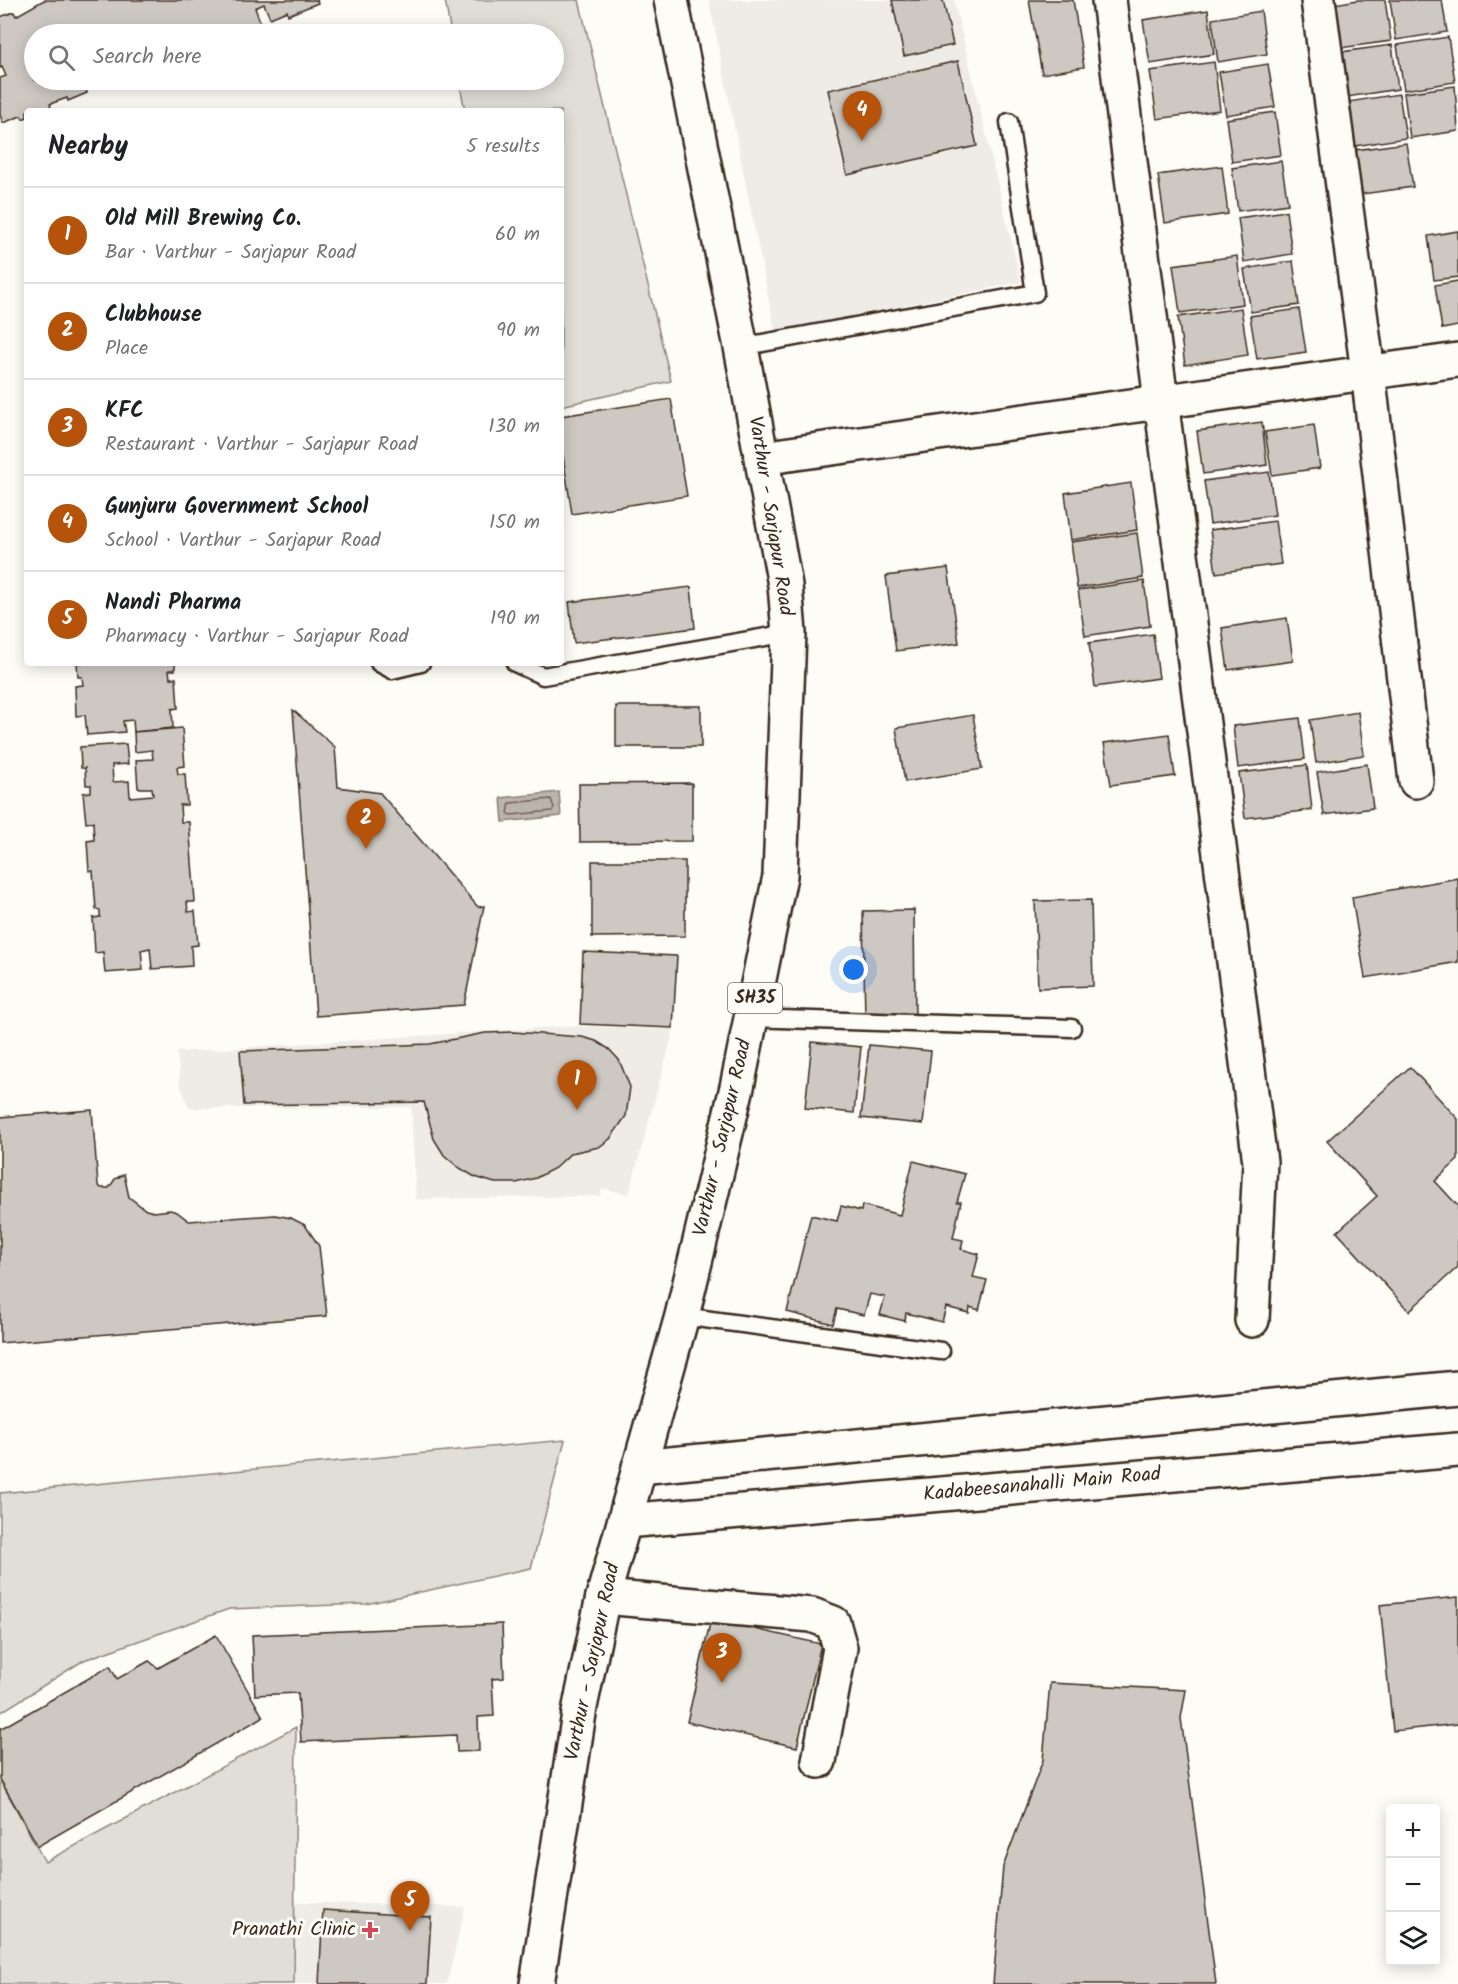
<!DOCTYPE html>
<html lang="en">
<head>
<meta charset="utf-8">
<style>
  :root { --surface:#fff; --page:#f2f2f2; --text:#202124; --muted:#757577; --line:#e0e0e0; --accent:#b45309 }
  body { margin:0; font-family:Kalam,sans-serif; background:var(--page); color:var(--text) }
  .controls { position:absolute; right:18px; bottom:18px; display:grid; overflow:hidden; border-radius:6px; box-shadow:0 3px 15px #0003 }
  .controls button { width:54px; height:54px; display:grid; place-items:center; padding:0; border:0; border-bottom:2px solid var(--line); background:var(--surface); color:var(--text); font:30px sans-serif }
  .you { position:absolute; left:854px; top:970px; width:21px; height:21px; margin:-15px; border:4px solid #fff; border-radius:50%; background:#1a73e8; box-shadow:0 0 0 9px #1a73e833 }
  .badge { display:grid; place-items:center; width:39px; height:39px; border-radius:50%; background:var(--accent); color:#fff; font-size:20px; font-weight:700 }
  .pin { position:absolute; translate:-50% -50px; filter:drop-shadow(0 2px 3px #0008) }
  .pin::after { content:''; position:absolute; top:32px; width:21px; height:18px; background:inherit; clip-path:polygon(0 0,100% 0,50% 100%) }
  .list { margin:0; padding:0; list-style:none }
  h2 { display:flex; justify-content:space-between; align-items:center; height:78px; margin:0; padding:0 24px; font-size:26px }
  h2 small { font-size:20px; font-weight:400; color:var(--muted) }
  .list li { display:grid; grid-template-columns:39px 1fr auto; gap:18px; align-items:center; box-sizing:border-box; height:96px; padding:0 24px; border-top:2px solid var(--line) }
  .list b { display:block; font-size:22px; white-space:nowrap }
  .list p { margin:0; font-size:20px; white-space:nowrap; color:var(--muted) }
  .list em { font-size:20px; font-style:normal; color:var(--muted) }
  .icon { flex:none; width:33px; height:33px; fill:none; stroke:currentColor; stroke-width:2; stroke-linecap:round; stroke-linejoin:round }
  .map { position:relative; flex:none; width:1458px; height:1984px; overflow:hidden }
  .search { position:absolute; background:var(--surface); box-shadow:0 3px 15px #0003; left:24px; top:24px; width:540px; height:66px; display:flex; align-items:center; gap:15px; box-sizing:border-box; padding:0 21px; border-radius:33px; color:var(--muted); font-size:22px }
  .panel { position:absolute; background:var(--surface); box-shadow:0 3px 15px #0003; left:24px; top:108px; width:540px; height:558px; border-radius:6px }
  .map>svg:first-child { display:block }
</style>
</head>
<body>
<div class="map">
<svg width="1458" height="1984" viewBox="0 0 1458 1984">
  <rect width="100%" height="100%" fill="#fdfcf7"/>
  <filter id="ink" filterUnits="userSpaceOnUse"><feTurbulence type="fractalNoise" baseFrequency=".0167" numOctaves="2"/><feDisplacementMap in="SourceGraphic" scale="12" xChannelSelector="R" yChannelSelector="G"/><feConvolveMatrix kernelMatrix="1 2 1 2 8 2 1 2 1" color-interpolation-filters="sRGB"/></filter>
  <g filter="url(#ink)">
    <g fill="#efece7">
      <polygon points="709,0 954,0 1021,282 775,331"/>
      <polygon points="570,1026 674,1029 629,1194 602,1189 600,1196 416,1199 411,1107 189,1108 180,1085 177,1052"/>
      <polygon points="295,1902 465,1907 447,1984 294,1984"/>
    </g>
    <g fill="#e1ded7" stroke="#8e847a" stroke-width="1.5">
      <polygon points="445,0 579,0 671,381 561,406 561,111 465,111 459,80 554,80 554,34 451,34"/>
      <polygon points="565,1440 531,1568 366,1604 229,1609 84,1660 0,1713 0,1493"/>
      <polygon points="296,1727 294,1984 0,1984 0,1780 45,1862"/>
    </g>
    <polygon fill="#bbb4ad" stroke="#887d74" stroke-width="1.5" points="559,792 561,816 503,822 501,798"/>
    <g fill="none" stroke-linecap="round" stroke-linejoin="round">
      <polygon stroke="#6e6157" stroke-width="1.5" points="551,799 554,808 552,811 511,815 508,813 510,803"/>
    </g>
    <g fill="#cdc8c2" stroke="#3b2a1e" stroke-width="1.5">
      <polygon points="44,0 317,0 318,3 288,15 287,11 270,18 264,4 255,8 261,24 233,34 34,34 34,80 122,80 86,90 87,93 68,101 67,98 50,104 51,107 42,111 27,111 27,117 23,119 21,116 3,123 0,115 0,78 6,76 2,67 0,68 0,17 14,12 16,16"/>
      <polygon points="892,0 943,0 953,45 904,56"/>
      <polygon points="1029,0 1073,0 1084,67 1042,74"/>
      <polygon points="1358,0 1385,0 1391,41 1340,48 1334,4"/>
      <polygon points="1390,0 1442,0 1447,32 1396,40"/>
      <polygon points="1208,10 1214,54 1150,64 1143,20"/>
      <polygon points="1261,11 1267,54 1218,62 1212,19"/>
      <polygon points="1448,37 1455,82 1404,90 1397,45"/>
      <polygon points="1392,45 1398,89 1347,97 1341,52"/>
      <polygon points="958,61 977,146 847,175 828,90"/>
      <polygon points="1214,62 1220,110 1157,119 1150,71"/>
      <polygon points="1268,64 1275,107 1226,115 1219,72"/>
      <polygon points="1455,86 1458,131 1410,138 1404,93"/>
      <polygon points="1399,94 1406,138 1355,146 1348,102"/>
      <polygon points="1275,112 1281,155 1232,162 1226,119"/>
      <polygon points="1406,143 1413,187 1362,194 1355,150"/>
      <polygon points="1281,161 1288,204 1238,211 1232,168"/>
      <polygon points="1222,166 1228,214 1165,223 1158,175"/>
      <polygon points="1286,211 1292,254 1244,262 1238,218"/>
      <polygon points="1458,231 1458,277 1434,280 1428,236"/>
      <polygon points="1237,256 1243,304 1180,313 1173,265"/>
      <polygon points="1293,261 1299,305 1251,312 1244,269"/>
      <polygon points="1458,281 1458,326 1442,329 1435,285"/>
      <polygon points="1241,308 1248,355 1185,365 1178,317"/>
      <polygon points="1299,309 1306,352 1257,359 1250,316"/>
      <polygon points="671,399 687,496 572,514 561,443 561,416"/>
      <polygon points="1262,422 1267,465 1203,474 1197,431"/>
      <polygon points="1314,425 1320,468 1272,475 1265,432"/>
      <polygon points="1269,472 1275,515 1210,524 1204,481"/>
      <polygon points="1131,483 1137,530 1071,540 1065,493"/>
      <polygon points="1275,521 1281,564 1216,573 1210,530"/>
      <polygon points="1137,533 1143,578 1077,588 1071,542"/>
      <polygon points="948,568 959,643 896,651 886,576"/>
      <polygon points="1144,581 1150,626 1085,636 1078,590"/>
      <polygon points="691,587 695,628 574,643 569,602"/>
      <polygon points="1287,618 1293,661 1228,670 1222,628"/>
      <polygon points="1153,634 1159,678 1095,687 1089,643"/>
      <polygon points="77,663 175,663 175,670 169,670 170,678 176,678 178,708 172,709 173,728 134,732 133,720 123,721 125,732 87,735 85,715 76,716 75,686 83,685 82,677 78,677"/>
      <rect x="616" y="706" width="85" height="41"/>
      <polygon points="293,710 335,747 338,787 380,793 478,907 484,906 464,1005 316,1016"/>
      <polygon points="1358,712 1364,755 1316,763 1310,720"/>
      <polygon points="973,715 982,769 905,782 896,728"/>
      <polygon points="1300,718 1305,759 1238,768 1233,726"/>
      <polygon points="182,728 185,766 177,767 178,774 185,774 187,805 180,805 181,822 189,822 195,902 187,902 188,912 195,911 198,945 191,946 192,966 152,969 150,948 141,950 143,970 105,973 103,952 95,953 93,918 100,917 100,910 96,909 93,871 89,871 87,841 94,840 93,822 86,823 83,793 91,792 91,785 86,785 85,768 81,768 80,747 126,744 128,764 112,765 113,782 129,781 130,797 153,795 152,788 138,788 136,760 153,759 152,750 135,752 134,732"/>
      <polygon points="1169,734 1175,776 1111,785 1104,743"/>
      <polygon points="1367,764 1373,808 1324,815 1317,772"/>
      <polygon points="1307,765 1312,810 1245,818 1239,773"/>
      <polygon points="692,783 692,841 580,842 579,784"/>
      <polygon points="592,861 685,861 685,936 592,937"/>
      <polygon points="1458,878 1458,962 1365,978 1352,897"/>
      <polygon points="1091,900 1093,986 1038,988 1035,901"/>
      <polygon points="914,910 915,1018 865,1020 863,911"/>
      <polygon points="583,952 677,956 673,1028 580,1024"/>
      <polygon points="513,1032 582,1037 596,1041 609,1049 619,1060 630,1087 626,1116 610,1139 599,1147 571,1153 555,1168 536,1178 516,1183 495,1183 475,1177 458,1167 444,1155 434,1139 424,1102 244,1105 240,1051 430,1044 485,1033"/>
      <polygon points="812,1042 861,1047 854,1113 805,1108"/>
      <polygon points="869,1045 931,1051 923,1124 861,1118"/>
      <polygon points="1410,1067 1458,1119 1458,1160 1435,1181 1458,1206 1458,1267 1409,1311 1337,1232 1377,1196 1327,1141"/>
      <polygon points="92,1110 98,1185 101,1188 109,1188 115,1179 124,1174 129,1197 146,1210 154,1212 170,1210 177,1212 189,1221 275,1215 291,1218 305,1225 319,1246 327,1316 0,1343 0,1117"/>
      <polygon points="913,1161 965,1174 957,1202 961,1202 953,1238 963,1240 961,1249 979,1254 973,1277 987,1280 979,1310 970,1307 969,1313 946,1307 942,1322 906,1313 905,1321 880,1315 885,1297 870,1294 864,1315 837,1309 833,1324 787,1312 811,1215 837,1221 841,1206 861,1211 862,1205 900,1215"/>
      <polygon points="1458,1597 1458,1724 1393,1731 1380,1605"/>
      <polygon points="711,1619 821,1644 797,1747 687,1722"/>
      <polygon points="502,1624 504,1678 492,1679 494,1716 478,1717 479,1751 457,1752 456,1735 301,1742 298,1693 255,1695 252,1635"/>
      <polygon points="216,1635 263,1717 38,1846 0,1779 0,1729 110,1666 117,1679 149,1661 158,1668"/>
      <polygon points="1050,1683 1186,1690 1181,1718 1216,1984 993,1984 1003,1867 1043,1760"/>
      <polygon points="323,1910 431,1917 427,1984 319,1984"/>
    </g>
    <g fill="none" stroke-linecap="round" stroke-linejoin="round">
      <g stroke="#3b2a1e" stroke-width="21">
        <g id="service">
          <polyline points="741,347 1035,293 1009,122"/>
          <polyline points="379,663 392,670 421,663"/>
          <polyline points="515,663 543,676 789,633"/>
          <polyline points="750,1018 1072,1028"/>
          <polyline points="682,1316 941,1351"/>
        </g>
      </g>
      <g stroke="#3b2a1e" stroke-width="38">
        <g id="minor">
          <polyline points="1109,0 1260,1162 1252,1320"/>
          <polyline points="1318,0 1368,372 1416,781"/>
          <polyline points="761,458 1458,360"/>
          <polyline points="603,1597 812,1615 833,1623 840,1648 819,1761"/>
        </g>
      </g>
      <g stroke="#3b2a1e" stroke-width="38">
        <g id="primary">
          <polyline points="639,1467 1458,1388"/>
          <polyline points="625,1521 1458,1450"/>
          <polyline points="537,1984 580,1707 603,1597 682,1316 737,1087 780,876 789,633 785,585 741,347 671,0"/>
        </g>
      </g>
      <use href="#service" stroke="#fdfcf7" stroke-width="16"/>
      <use href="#minor" stroke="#fdfcf7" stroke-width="33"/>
      <use href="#primary" stroke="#fdfcf7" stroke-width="33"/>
    </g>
  </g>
  <path fill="#d1495b" stroke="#fdfcf7" stroke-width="2" d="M367 1921h6v6h6v6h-6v6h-6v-6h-6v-6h6z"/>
  <g text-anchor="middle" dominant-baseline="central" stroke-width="6" stroke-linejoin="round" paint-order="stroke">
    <rect fill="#fdfcf7" stroke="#75695f" stroke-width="1.5" x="728" y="983" width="54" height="30" rx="4.5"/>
    <g font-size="18" font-weight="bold" fill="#3b2a1e">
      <text x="755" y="998">SH35</text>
    </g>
    <g font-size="20" fill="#3b2a1e" stroke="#fdfcf7">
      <text transform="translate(770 516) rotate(81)">Varthur - Sarjapur Road</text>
      <text transform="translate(723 1138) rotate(-77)">Varthur - Sarjapur Road</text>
      <text transform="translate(1042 1485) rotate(-5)">Kadabeesanahalli Main Road</text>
      <text transform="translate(593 1662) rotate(-78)">Varthur - Sarjapur Road</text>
    </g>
    <g font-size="20" fill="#3b2a1e" stroke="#fdfcf7" text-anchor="end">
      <text x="356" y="1930">Pranathi Clinic</text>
    </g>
  </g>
</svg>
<div class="controls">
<button>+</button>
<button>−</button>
<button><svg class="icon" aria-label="layers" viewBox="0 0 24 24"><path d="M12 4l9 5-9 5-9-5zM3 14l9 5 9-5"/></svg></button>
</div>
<div class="you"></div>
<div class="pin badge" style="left:577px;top:1110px">1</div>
<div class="pin badge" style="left:366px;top:849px">2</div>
<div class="pin badge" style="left:722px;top:1683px">3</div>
<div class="pin badge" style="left:862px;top:141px">4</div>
<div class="pin badge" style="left:410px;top:1931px">5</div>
<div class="search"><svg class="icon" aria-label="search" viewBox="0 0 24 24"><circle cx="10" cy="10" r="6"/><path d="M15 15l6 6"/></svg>Search here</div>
<section class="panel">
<h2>Nearby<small>5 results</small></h2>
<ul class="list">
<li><span class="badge">1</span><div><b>Old Mill Brewing Co.</b><p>Bar · Varthur - Sarjapur Road</p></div><em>60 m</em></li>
<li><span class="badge">2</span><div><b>Clubhouse</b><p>Place</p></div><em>90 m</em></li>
<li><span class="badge">3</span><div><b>KFC</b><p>Restaurant · Varthur - Sarjapur Road</p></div><em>130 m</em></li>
<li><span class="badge">4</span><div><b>Gunjuru Government School</b><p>School · Varthur - Sarjapur Road</p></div><em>150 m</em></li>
<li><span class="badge">5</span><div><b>Nandi Pharma</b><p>Pharmacy · Varthur - Sarjapur Road</p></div><em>190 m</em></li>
</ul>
</section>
</div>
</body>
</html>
